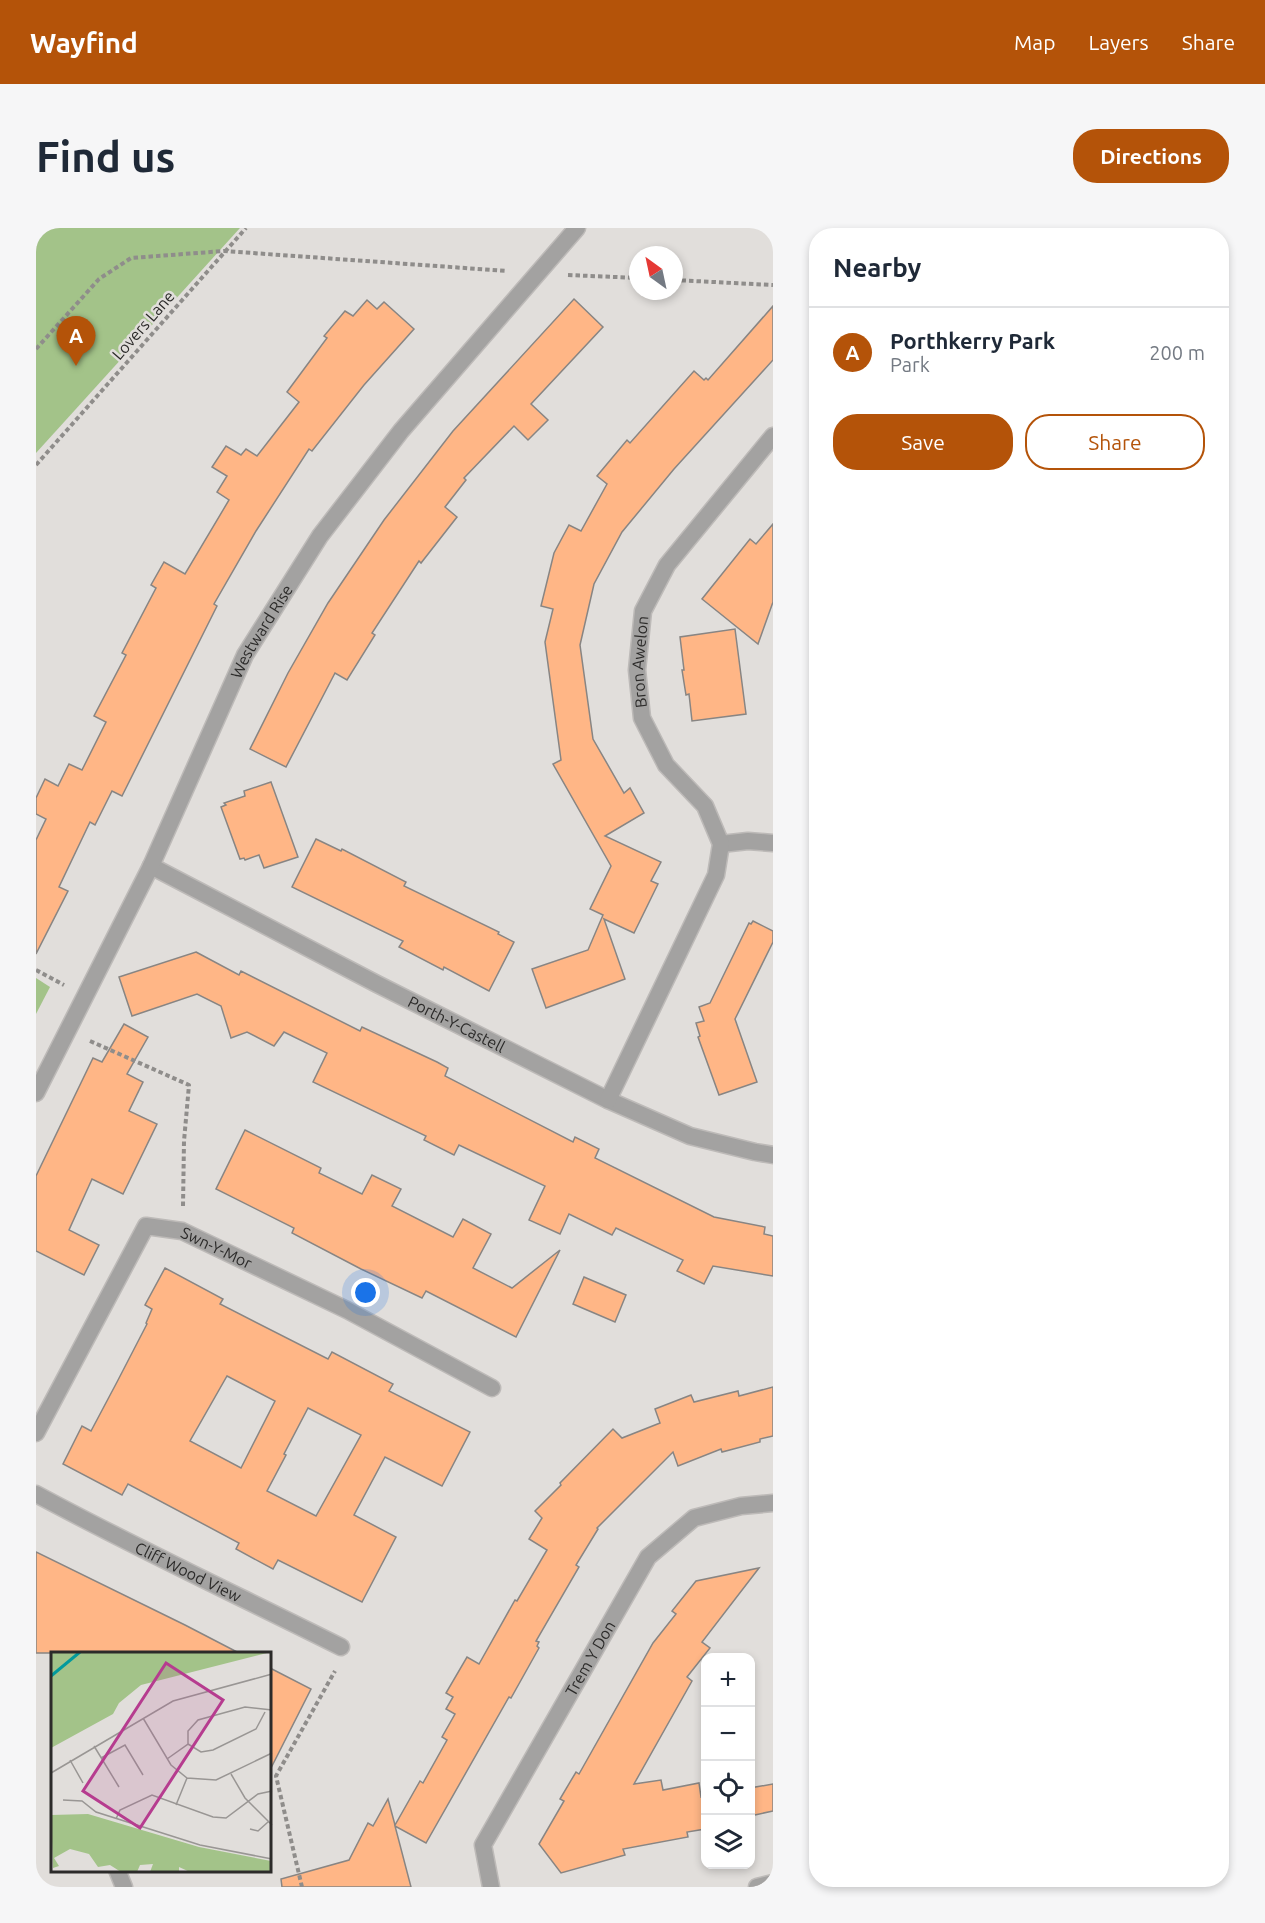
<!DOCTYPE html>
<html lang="en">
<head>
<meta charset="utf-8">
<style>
  :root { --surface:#fff; --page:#f6f6f7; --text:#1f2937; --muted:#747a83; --line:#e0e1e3; --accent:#b45309 }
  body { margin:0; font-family:Ubuntu,sans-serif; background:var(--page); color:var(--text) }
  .controls { position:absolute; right:18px; bottom:18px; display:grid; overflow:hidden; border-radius:12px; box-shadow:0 3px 9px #0003 }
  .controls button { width:54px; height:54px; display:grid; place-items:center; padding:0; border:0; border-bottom:2px solid var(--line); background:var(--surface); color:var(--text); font:30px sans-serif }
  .compass { position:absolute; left:593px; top:18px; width:54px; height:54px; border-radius:50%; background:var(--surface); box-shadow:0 3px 9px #0003; rotate:327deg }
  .you { position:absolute; left:330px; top:1065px; width:21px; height:21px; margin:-15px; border:4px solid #fff; border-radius:50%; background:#1a73e8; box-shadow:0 0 0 9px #1a73e833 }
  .badge { display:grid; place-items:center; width:39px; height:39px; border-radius:50%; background:var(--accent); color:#fff; font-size:20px; font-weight:700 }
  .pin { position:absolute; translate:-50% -50px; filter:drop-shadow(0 2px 3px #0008) }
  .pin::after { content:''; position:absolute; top:32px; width:21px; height:18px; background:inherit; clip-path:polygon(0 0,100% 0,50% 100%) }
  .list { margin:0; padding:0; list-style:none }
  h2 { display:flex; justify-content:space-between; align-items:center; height:78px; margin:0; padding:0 24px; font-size:26px }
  h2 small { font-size:20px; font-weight:400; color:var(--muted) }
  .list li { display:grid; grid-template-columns:39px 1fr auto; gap:18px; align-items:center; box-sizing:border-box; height:90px; padding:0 24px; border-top:2px solid var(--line) }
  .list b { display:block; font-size:22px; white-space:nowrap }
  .list p { margin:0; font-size:20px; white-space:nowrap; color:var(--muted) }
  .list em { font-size:20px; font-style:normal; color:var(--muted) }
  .actions { display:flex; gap:12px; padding:18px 24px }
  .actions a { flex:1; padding:14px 0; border:2px solid var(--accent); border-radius:24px; text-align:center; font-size:21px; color:var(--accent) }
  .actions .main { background:var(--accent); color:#fff }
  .icon { flex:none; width:33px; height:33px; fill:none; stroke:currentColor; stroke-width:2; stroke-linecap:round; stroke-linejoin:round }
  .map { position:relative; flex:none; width:737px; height:1659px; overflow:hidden; border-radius:24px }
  header { display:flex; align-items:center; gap:36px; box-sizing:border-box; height:84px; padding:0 30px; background:var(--accent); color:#fff }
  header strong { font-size:28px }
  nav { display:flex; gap:33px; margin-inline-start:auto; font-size:21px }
  .intro { display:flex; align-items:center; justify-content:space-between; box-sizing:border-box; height:144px; padding:0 36px }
  h1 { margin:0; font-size:42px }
  .button { padding:15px 27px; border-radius:24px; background:var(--accent); color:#fff; font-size:21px; font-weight:700 }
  main { display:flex; gap:36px; padding:0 36px }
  aside { flex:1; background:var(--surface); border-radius:24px; box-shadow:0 3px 9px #0003 }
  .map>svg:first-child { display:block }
</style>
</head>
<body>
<header>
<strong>Wayfind</strong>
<nav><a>Map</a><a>Layers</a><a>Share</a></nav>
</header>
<div class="intro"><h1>Find us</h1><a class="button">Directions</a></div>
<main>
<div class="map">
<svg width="737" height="1659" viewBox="0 0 737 1659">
  <rect width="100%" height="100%" fill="#e1dedb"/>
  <g fill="#a3c389">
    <polygon points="0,0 204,0 0,225"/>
    <polygon points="0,750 14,759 0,786"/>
  </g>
  <g fill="#ffb686" stroke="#888583" stroke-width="1.5" fill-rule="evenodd">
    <polygon points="538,71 567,99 495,176 512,192 492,212 478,198 428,250 430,252 409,279 421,289 385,335 383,333 336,405 339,407 311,452 299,445 250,539 214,521 252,445 292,375 348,292 417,203"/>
    <polygon points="331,72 341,81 348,74 378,101 328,157 276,223 273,221 220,303 178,376 181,378 86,568 76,563 59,597 54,594 23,659 32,663 0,726 0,612 10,591 0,586 0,570 9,551 22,558 33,536 46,542 70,494 58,488 90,427 86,425 120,360 115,357 128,334 149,346 193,272 181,264 191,248 176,239 190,218 205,227 210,221 221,228 263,174 251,164 291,110 288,108 309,83 317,88"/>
    <polygon points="737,78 737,132 638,241 586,304 558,356 544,417 557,511 588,565 594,560 608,585 569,608 625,634 615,653 622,656 598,705 568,691 589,751 510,780 496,741 552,722 567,687 554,681 575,638 517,536 525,532 509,414 517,381 505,378 518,325 533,297 545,303 571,256 561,248 591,212 594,215 658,143 668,152 670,150 672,152"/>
    <polygon points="737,296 737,374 722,416 666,371 714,311 720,316"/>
    <polygon points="699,401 710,486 656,493 653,466 650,467 646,442 648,442 644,409"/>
    <polygon points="235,554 262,629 228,640 223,627 209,632 208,630 204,631 185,579 190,577 188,575 209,568 208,563"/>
    <polygon points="280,611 305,623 306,621 370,654 368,658 463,704 462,706 478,714 453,763 408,739 407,742 363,719 367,713 256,659"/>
    <polygon points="717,693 737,703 737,714 699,791 721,854 683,867 662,809 664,808 660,795 668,793 663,779 674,775 713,695 715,696"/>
    <polygon points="160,724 203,747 205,743 324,803 326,799 401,834 412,840 409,848 537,914 539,909 563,921 559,930 678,989 729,999 728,1006 737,1008 737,1048 677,1038 668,1056 641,1043 647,1032 580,1000 576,1007 533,986 524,1006 493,992 509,958 423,917 418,927 388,912 390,908 277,854 291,825 248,804 238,818 211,804 195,810 185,778 161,766 96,788 83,749"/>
    <polygon points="88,796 112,809 91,846 107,854 93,883 121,896 87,966 56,951 33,1002 63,1017 48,1047 0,1023 0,948 57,830 66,834"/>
    <polygon points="209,902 285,940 283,945 326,966 336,947 365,961 356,978 417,1009 427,991 455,1006 437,1040 476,1060 524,1022 480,1109 390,1063 386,1070 325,1041 256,1005 258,1000 180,961"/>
    <path d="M129 1040 187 1071 184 1076 292 1131 296 1124 357 1156 353 1163 434 1204 406 1258 349 1229 318 1287 360 1309 326 1374 242 1332 237 1341 200 1321 203 1315 92 1256 86 1267 27 1236 46 1198 55 1203 81 1154 111 1096 110 1095 116 1081 109 1077ZM191 1148 239 1173 205 1240 154 1213ZM272 1180 325 1207 280 1288 231 1263 250 1227 248 1226Z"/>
    <polygon points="548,1049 590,1067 579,1094 537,1076"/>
    <polygon points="737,1159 737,1208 724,1211 724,1214 686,1224 685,1221 642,1238 637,1224 561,1300 562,1301 540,1337 543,1339 500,1413 503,1414 501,1418 503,1420 475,1470 473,1469 390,1615 359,1598 375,1659 246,1659 245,1651 313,1632 332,1595 337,1598 352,1571 359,1597 384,1553 387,1555 411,1512 406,1509 419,1486 410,1481 417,1469 410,1465 431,1429 443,1436 479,1372 481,1373 511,1322 493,1311 506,1290 499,1283 525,1257 524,1255 577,1201 586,1210 624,1195 619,1181 655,1167 658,1174 702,1163 703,1168"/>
    <polygon points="0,1324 149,1397 203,1425 0,1425"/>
    <polygon points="723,1340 666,1414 674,1420 651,1449 656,1453 598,1556 625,1552 627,1562 663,1555 665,1569 669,1568 669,1601 651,1604 652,1609 587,1621 589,1627 525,1645 503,1616 528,1573 524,1571 540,1544 543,1546 617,1415 640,1386 636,1383 660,1353"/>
    <polygon points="234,1440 275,1461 234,1542"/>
    <polygon points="737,1556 737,1583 714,1588 714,1560"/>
  </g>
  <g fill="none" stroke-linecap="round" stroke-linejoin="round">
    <g stroke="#bdbab8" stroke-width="19">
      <polyline id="service" points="81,1642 88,1659"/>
    </g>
    <g stroke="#bdbab8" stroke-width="19">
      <g id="minor">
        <polyline points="685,616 712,613 737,615"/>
        <path id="s1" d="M115 638 341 756 572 872 654 908 719 924 737 927"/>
        <path id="s2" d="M0 865 115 638 209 427 284 308 365 203 541 0"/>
        <path id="s3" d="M572 872 680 647 685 616 669 578 630 537 606 490 601 442 607 383 631 337 737 208"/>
        <path id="s4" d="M0 1205 110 998 146 1003 311 1082 456 1160"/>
        <path id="s5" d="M0 1266C100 1320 203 1368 305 1419"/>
        <path id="s6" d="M455 1659 447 1617 612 1329 658 1290 705 1278 737 1275"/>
        <polyline points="721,1659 737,1655"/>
      </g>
    </g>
    <g stroke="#8f8d8b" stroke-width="4" stroke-dasharray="4.5 3" stroke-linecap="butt">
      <polyline points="532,47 602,50"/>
      <polyline points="638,52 737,57"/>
      <polyline points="0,121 63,51 95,30 188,23 471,43"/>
      <polyline points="0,237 210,0"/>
      <polyline points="0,742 28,757"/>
      <polyline points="54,813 153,857 148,913 147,978"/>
      <polyline points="266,1659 240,1548 299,1443"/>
    </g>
    <use href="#service" stroke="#a3a2a1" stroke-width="16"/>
    <use href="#minor" stroke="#a3a2a1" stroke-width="16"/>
  </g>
  <g text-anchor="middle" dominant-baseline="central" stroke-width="5" stroke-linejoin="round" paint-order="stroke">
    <g font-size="16" fill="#2c2b2a" stroke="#e1dedb">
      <text transform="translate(107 97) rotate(-49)">Lovers Lane</text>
      <text stroke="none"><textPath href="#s2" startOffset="514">Westward Rise</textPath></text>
      <text stroke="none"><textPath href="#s3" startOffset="488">Bron Awelon</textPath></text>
      <text stroke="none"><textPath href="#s1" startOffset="344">Porth-Y-Castell</textPath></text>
      <text stroke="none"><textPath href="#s4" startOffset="309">Swn-Y-Mor</textPath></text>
      <text stroke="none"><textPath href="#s5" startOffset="171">Cliff Wood View</textPath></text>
      <text stroke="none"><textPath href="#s6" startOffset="258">Trem Y Don</textPath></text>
    </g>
  </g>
  <g transform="translate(15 1424)">
    <rect width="220" height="220" fill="#e1dedb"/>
    <path d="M0 0H220L90 33 68 51 62 62 0 96ZM37 162 148 195 220 209V220H139L128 215V220H99L102 212 89 213 86 220H70L59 213 47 215 38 202 19 197 3 206 8 214 2 216 0 163Z" fill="#a3c389"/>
    <path fill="none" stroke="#029a9d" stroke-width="3" d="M0 24 29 0"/>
    <path fill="none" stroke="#999694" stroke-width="1.5" d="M92 66 120 113 136 126 165 128 221 101M137 92 150 100 162 98 205 77 214 60M43 94 68 135M50 106 74 93 92 123M116 107 137 92V79L147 68 194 55 221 58M19 108 32 131M0 121 122 49 221 22M180 122 194 146 221 173M12 148 31 149 45 160 149 193 221 207M125 153 136 126M65 167 69 158 101 143 162 165 175 166 207 142 221 139M199 177 207 179 217 170"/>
    <path fill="#b63c8f" fill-opacity="0.15" stroke="#b63c8f" stroke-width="3" d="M115 11 172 48 89 176 32 139Z"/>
    <rect width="220" height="220" fill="none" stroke="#2c2b2a" stroke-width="3"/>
  </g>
</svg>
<div class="controls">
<button>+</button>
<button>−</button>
<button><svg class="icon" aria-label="locate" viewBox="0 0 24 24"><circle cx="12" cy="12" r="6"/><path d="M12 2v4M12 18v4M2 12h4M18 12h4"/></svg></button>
<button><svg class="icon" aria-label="layers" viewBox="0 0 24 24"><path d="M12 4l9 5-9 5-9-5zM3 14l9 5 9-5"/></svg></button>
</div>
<svg class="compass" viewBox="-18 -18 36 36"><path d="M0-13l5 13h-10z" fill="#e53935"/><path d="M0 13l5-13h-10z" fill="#747a83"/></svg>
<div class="you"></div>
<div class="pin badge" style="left:40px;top:138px">A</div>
</div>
<aside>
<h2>Nearby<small></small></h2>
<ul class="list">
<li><span class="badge">A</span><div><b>Porthkerry Park</b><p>Park</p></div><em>200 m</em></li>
</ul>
<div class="actions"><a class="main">Save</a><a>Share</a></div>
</aside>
</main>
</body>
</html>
